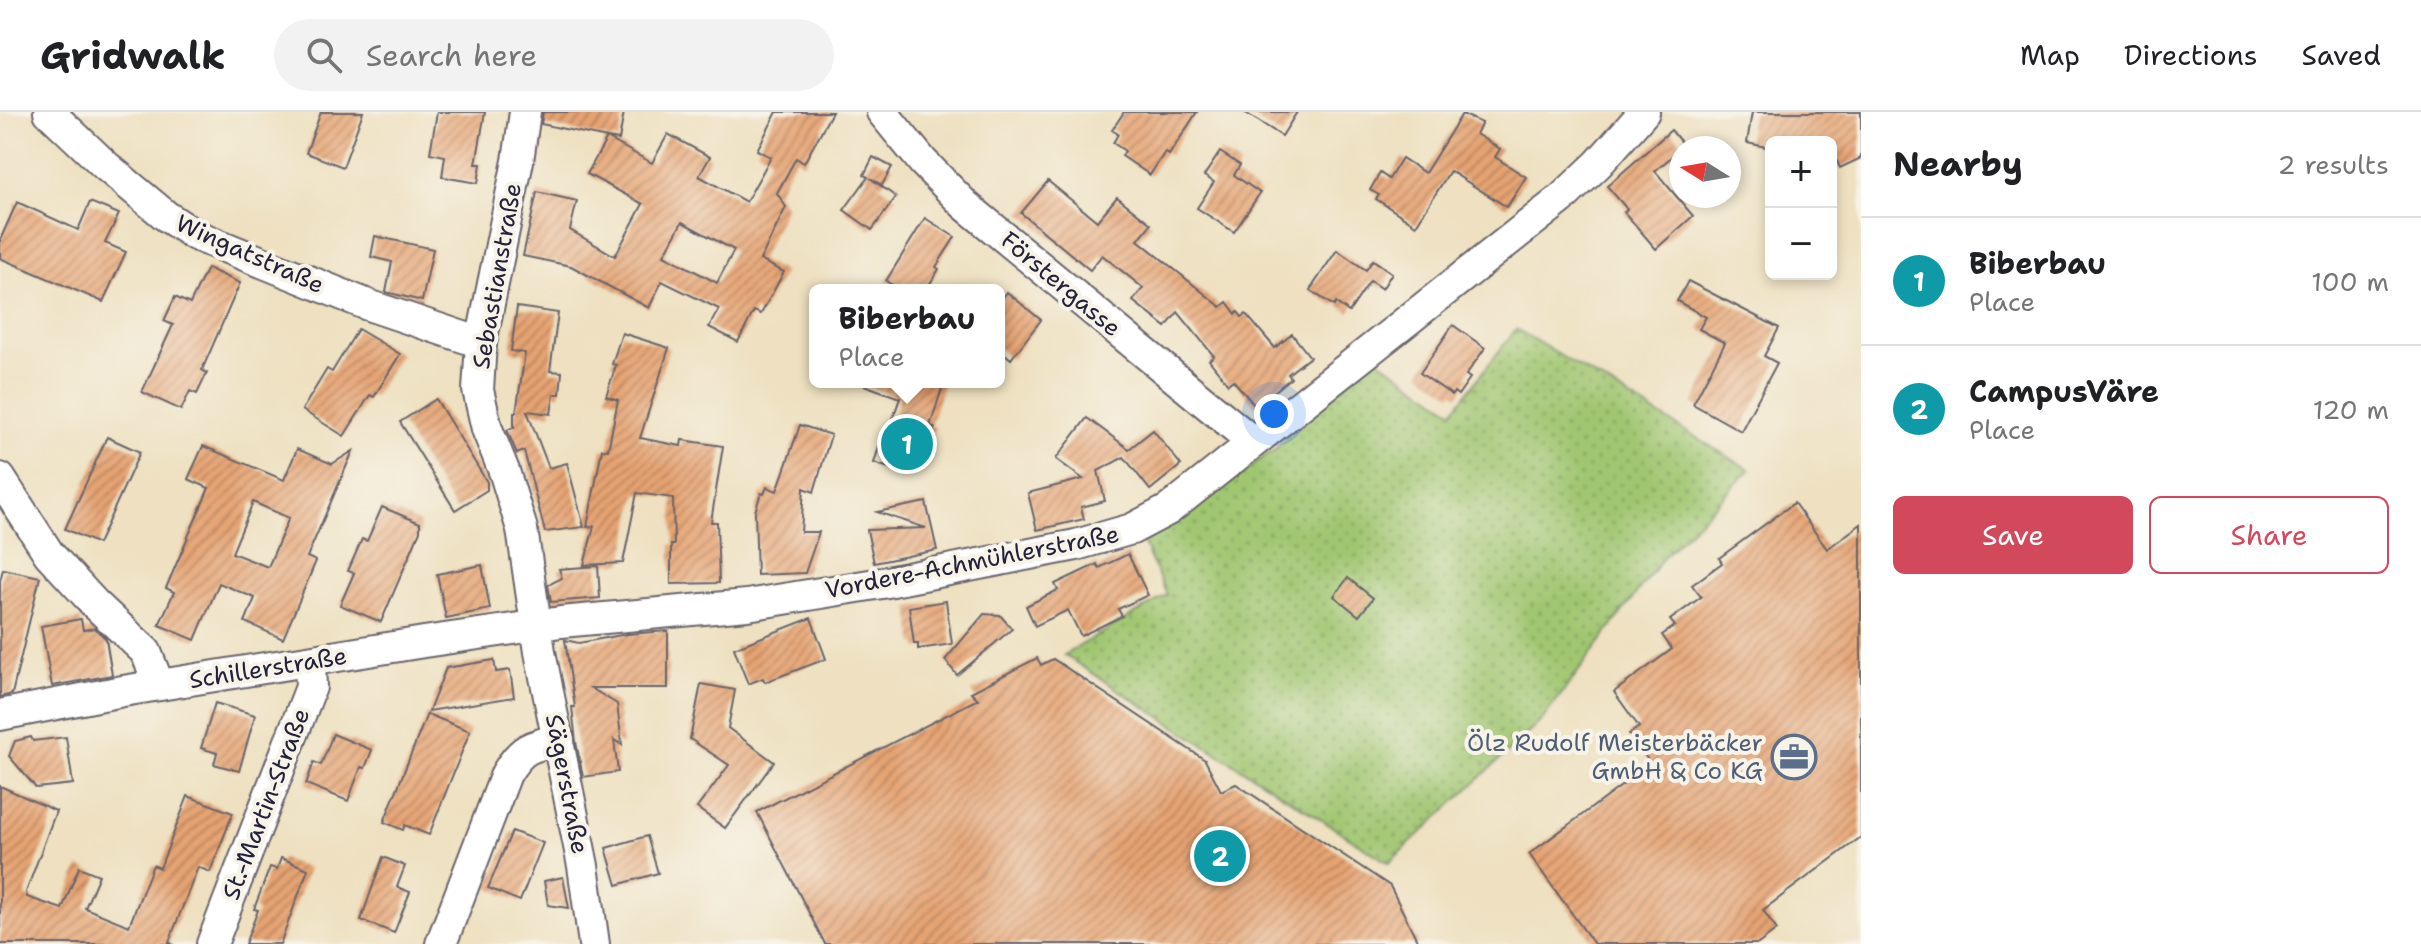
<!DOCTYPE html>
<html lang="en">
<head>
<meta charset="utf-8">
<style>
  :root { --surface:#fff; --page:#f2f2f2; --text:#202124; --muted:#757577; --line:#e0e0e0; --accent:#d1495b }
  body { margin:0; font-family:"Shantell Sans",sans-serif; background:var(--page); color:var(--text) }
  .controls { position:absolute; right:24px; top:24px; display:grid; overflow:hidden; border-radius:12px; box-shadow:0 4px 12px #0003 }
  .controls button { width:72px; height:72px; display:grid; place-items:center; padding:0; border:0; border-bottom:2px solid var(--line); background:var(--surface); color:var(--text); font:40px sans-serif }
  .compass { position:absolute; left:1669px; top:24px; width:72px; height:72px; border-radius:50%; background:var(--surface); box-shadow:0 4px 12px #0003; rotate:281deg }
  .you { position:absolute; left:1274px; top:302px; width:28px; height:28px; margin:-20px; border:6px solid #fff; border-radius:50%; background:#1a73e8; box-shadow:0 0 0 12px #1a73e833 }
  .badge { display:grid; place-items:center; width:52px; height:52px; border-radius:50%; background:var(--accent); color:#fff; font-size:26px; font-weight:700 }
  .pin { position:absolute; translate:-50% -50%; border:4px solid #fff; box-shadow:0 2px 8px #0006 }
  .popup { position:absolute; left:809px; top:172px; width:196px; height:104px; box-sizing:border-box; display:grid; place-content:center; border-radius:12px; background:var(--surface); filter:drop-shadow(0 2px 6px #0005); font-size:26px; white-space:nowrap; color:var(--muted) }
  .popup b { font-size:30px; color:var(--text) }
  .popup::after { content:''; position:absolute; left:50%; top:100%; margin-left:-16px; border:16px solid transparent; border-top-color:var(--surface) }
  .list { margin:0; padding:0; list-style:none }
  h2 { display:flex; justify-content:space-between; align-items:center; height:104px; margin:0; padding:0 32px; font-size:34px }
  h2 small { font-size:26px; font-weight:400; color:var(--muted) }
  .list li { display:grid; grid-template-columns:52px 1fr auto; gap:24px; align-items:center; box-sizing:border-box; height:128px; padding:0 32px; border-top:2px solid var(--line) }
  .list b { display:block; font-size:30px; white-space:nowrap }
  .list p { margin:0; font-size:26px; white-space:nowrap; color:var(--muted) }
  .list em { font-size:26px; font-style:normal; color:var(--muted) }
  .actions { display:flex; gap:16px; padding:24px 32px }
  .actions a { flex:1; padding:18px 0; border:2px solid var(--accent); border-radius:12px; text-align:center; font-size:28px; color:var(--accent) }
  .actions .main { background:var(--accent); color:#fff }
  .icon { flex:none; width:44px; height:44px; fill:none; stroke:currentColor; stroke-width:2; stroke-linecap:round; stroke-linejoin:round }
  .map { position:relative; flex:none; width:1861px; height:832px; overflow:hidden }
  header { display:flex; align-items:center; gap:48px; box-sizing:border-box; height:112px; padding:0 40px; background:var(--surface); border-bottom:2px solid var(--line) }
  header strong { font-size:38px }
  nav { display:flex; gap:44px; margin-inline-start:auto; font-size:28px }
  .search { width:560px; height:72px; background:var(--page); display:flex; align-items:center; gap:20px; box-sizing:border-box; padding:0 28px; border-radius:44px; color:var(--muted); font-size:30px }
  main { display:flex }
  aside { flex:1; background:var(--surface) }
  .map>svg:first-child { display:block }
</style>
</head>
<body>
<header>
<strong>Gridwalk</strong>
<div class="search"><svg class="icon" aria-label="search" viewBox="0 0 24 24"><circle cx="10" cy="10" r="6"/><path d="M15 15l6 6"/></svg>Search here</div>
<nav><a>Map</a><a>Directions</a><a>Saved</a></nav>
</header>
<main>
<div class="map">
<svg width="1861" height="832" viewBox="0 0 1861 832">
  <defs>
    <pattern id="grass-dots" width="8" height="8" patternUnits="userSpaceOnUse" patternTransform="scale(2)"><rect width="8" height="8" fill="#a0c671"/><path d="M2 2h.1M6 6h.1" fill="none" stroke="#82a05e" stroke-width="1.8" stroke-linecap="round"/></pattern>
    <pattern id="building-hatch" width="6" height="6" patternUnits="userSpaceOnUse" patternTransform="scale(2)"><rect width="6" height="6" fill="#e6a372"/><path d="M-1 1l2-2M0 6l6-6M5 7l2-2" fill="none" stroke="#ba845f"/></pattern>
  </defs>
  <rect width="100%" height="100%" fill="#f7f3e8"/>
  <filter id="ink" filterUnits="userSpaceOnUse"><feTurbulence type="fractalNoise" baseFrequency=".0125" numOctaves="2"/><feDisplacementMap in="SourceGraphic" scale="16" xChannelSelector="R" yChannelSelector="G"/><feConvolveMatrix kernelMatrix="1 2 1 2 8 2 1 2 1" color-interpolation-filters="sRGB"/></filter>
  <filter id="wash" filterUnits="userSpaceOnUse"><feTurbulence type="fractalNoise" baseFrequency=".006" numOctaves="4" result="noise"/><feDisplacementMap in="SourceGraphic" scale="32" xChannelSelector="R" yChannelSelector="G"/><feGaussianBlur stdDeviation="1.8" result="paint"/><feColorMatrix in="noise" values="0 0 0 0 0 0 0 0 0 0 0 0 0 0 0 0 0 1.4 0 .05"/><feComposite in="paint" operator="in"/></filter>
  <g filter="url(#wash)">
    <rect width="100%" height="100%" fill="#eee0c0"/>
    <polygon fill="url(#grass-dots)" stroke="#617456" stroke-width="2" points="1516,217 1750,358 1665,443 1542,608 1389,751 1064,543 1167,483 1141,426 1273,339 1375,245 1453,299"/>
    <g id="blocks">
      <g fill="url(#building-hatch)" fill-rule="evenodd">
        <polygon points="321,0 363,0 343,55 306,41"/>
        <polygon points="437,0 485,0 476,52 481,52 478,71 442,65 445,44 430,41"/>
        <path d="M543 0H624L619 28 607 26 652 51 668 22 710 45 699 64 746 90 771 45 757 38 777 0H832L804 51 796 46 777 81 786 95 760 148 784 160 761 202 754 199 738 230 709 215 719 197 662 169 649 196 571 154 523 144 537 80 577 89 570 118 615 144 643 92 587 62 607 26 541 12ZM682 110 734 138 717 171 664 143Z"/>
        <polygon points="1124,0 1197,0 1169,43 1165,40 1150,63 1122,44 1125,39 1113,31 1118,22 1112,18"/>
        <polygon points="1244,0 1297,0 1282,24"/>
        <polygon points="1752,0 1861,0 1861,46 1840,56 1837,49 1831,52 1831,30 1771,30 1771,36 1747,31"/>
        <polygon points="1462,2 1482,11 1476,22 1500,37 1495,45 1526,65 1507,95 1450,59 1416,113 1376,87 1379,83 1370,78 1380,61 1389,67 1402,46 1425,61"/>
        <polygon points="1671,18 1684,34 1655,59 1693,104 1656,137 1624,100 1627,97 1607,74"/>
        <polygon points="1220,40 1240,53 1234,63 1260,81 1234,120 1197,96 1214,70 1204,64"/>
        <polygon points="873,45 892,55 882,73 870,66 896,85 872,118 844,98 868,65 864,63"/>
        <polygon points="1048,69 1097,109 1117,85 1151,112 1138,128 1221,195 1227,190 1236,202 1238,200 1242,205 1246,202 1275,236 1292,222 1310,245 1288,262 1291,266 1256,295 1233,268 1228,272 1209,248 1214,244 1178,200 1166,215 1133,189 1143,176 1102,143 1090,158 1021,101"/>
        <polygon points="17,90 78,118 90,90 119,102 105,131 126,140 103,190 0,146 0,128"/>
        <polygon points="925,106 955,125 936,155 939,157 926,178 900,178 886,169"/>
        <polygon points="375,124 433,137 422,189 386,180 392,150 371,145"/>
        <polygon points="1337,138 1366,158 1373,148 1392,161 1382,177 1370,169 1349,200 1336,191 1334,194 1310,178"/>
        <polygon points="207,156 240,171 202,258 207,261 197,282 190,279 181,298 142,280 173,213 164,209 175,185 190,192"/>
        <polygon points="1688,169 1779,216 1764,244 1777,251 1741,319 1693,292 1725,231 1699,217 1706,205 1677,189"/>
        <polygon points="1007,180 1041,208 1011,247 999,237 999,191"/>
        <polygon points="517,195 558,201 550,259 562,260 560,282 554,282 551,302 527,299 549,356 567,351 584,415 545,420 524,339 517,342 507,318 514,315 514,301 516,301 525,241 511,239"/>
        <polygon points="1453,213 1485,236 1466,263 1470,266 1458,283 1454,280 1452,283 1420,261"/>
        <polygon points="358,217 400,242 374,285 370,283 344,324 302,298 327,257 332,260"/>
        <polygon points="622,221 669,236 640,326 681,334 682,328 723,334 711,410 717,410 719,471 671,472 671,433 674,433 673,386 637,381 623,451 584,453 594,414 587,415 602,337 608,338 618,288 606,284 616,253 612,252"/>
        <polygon points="864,270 944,270 930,314 935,315 923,352 902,345 898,359 874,351 882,325 886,326 900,286 864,273"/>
        <polygon points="436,287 487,370 487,378 455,398 400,310"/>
        <polygon points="1087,306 1129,337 1153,318 1181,353 1150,378 1124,345 1098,359 1105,389 1081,395 1084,407 1037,418 1028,381 1083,367 1056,347"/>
        <polygon points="800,313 831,323 814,380 804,376 801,420 819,420 805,461 757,463 755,400 761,381 764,382 767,375 777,379"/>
        <polygon points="107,325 140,340 98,432 65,417"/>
        <path d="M203 334 284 368 297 337 332 352 353 339 307 445 316 449 283 527 245 510 255 486 219 471 195 528 159 513 174 480 166 476 209 376 188 367ZM253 390 289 406 268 455 232 441Z"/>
        <polygon points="926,390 937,438 874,451 867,418 926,416 877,400"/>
        <polygon points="1794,391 1827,437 1861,412 1861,725 1763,798 1777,818 1758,832 1594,832 1529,742 1651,652 1629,622 1639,615 1614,580 1672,537 1662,523 1675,514 1670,508 1701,485 1692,473 1722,451 1719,446"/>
        <polygon points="382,395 420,411 420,419 381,510 340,493 354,461 348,459 362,427 367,429"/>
        <polygon points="1128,442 1148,483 1118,497 1122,504 1081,524 1068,498 1035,514 1026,494 1058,478 1055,472 1097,452 1099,456"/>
        <polygon points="482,453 490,497 446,506 437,462"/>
        <polygon points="598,454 600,486 551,490 548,473 562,466 559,457"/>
        <polygon points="3,457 40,465 12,582 0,585 0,469"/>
        <polygon points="1348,466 1373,486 1359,504 1334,484"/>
        <polygon points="946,489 952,532 918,537 918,532 914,532 909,495"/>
        <polygon points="984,502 1000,503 1012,517 957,563 945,548"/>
        <polygon points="811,506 826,547 765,570 763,566 748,572 734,536"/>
        <polygon points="81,507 83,518 95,516 106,527 112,563 52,574 41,514"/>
        <polygon points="668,519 668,576 591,576 617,592 622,633 614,628 618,660 583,665 576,630 572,595 575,595 565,528 579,531 627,522"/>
        <polygon points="1037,546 1041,553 1053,547 1205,648 1221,679 1236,672 1390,774 1419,832 825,832 757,700 978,587 971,580"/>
        <polygon points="494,548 496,560 510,558 514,585 429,599 446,556"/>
        <polygon points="701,572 735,578 728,616 774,650 725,716 697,696 729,653 690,627"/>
        <polygon points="215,591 255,603 239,659 214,652 217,641 201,636"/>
        <polygon points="427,602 470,619 429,723 405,713 403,718 384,710"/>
        <polygon points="333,622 372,638 365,656 361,655 348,689 306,672 314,650 321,653"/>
        <polygon points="31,625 33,629 66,625 73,672 36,676 9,644 15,629"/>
        <polygon points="0,674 56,699 26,780 27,785 62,797 79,755 99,763 85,796 129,814 153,753 160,756 188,684 233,701 210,760 198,755 169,830 172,832 0,832"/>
        <polygon points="512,719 543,731 520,789 488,776"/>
        <polygon points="647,724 658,761 617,773 606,736"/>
        <polygon points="383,745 405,754 397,775 410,780 394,821 361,808"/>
        <polygon points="281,746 308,757 280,832 245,832 258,798 254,797 270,755 277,757"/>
        <polygon points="563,765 569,796 548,793 544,769"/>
      </g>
    </g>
  </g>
  <g filter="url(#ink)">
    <use href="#blocks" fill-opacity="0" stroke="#69646a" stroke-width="2"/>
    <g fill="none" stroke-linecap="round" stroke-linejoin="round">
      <g stroke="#69646a" stroke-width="34">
        <g id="minor">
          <polyline points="49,0 106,54 166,104 195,123 368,193 481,231"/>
          <polyline points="525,0 518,49 481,231 478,278 487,317 504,359 522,417 540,540 583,754 594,832"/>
          <polyline points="882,0 923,50 965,93 1253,330"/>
          <polyline points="0,366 49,442 95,492 146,540 159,573"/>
          <polyline points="0,603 123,579 424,530 561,510 747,493 882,471 1076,433 1132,417 1168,398 1561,87 1598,52 1644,0"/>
          <polyline points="212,832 311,575 310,550"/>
          <path d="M441 832 506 662C521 636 530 634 559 628"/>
        </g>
      </g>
      <use href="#minor" stroke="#fff" stroke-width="30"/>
    </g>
  </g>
  <defs>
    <g id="office-ring" transform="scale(2.3)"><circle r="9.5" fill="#f7f3e8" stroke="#5c6f8a" stroke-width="1.5"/><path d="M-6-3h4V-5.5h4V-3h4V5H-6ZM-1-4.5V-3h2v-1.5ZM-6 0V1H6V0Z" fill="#5c6f8a"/></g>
  </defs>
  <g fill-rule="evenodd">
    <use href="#office-ring" x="1794" y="645"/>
  </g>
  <g text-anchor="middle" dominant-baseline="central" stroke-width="8" stroke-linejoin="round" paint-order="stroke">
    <g font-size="24" fill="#22223b" stroke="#f7f3e8">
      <text transform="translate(250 142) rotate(24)">Wingatstraße</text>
      <text transform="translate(497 164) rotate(-80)">Sebastianstraße</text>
      <text transform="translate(1061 172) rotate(40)">Förstergasse</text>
      <text transform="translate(972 450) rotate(-11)">Vordere-Achmühlerstraße</text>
      <text transform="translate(268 556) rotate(-9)">Schillerstraße</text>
      <text transform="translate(567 672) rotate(79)">Sägerstraße</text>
      <text transform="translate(266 692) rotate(-69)">St.-Martin-Straße</text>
    </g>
    <g font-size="24" fill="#4e5e75" stroke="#f7f3e8" text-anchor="end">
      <text x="1763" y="631">Ölz Rudolf Meisterbäcker<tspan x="1763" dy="28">GmbH &amp; Co KG</tspan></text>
    </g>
  </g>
</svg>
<div class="controls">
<button>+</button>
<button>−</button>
</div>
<svg class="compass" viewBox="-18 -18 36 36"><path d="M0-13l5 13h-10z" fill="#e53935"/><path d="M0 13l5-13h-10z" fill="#757577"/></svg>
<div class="you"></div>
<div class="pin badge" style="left:907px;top:332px;background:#0f9aa8">1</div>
<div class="popup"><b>Biberbau</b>Place</div>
<div class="pin badge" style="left:1220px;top:744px;background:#0f9aa8">2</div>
</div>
<aside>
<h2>Nearby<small>2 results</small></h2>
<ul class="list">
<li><span class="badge" style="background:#0f9aa8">1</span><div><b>Biberbau</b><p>Place</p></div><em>100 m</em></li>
<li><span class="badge" style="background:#0f9aa8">2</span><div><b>CampusVäre</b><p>Place</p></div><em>120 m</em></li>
</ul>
<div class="actions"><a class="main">Save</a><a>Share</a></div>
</aside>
</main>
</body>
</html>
